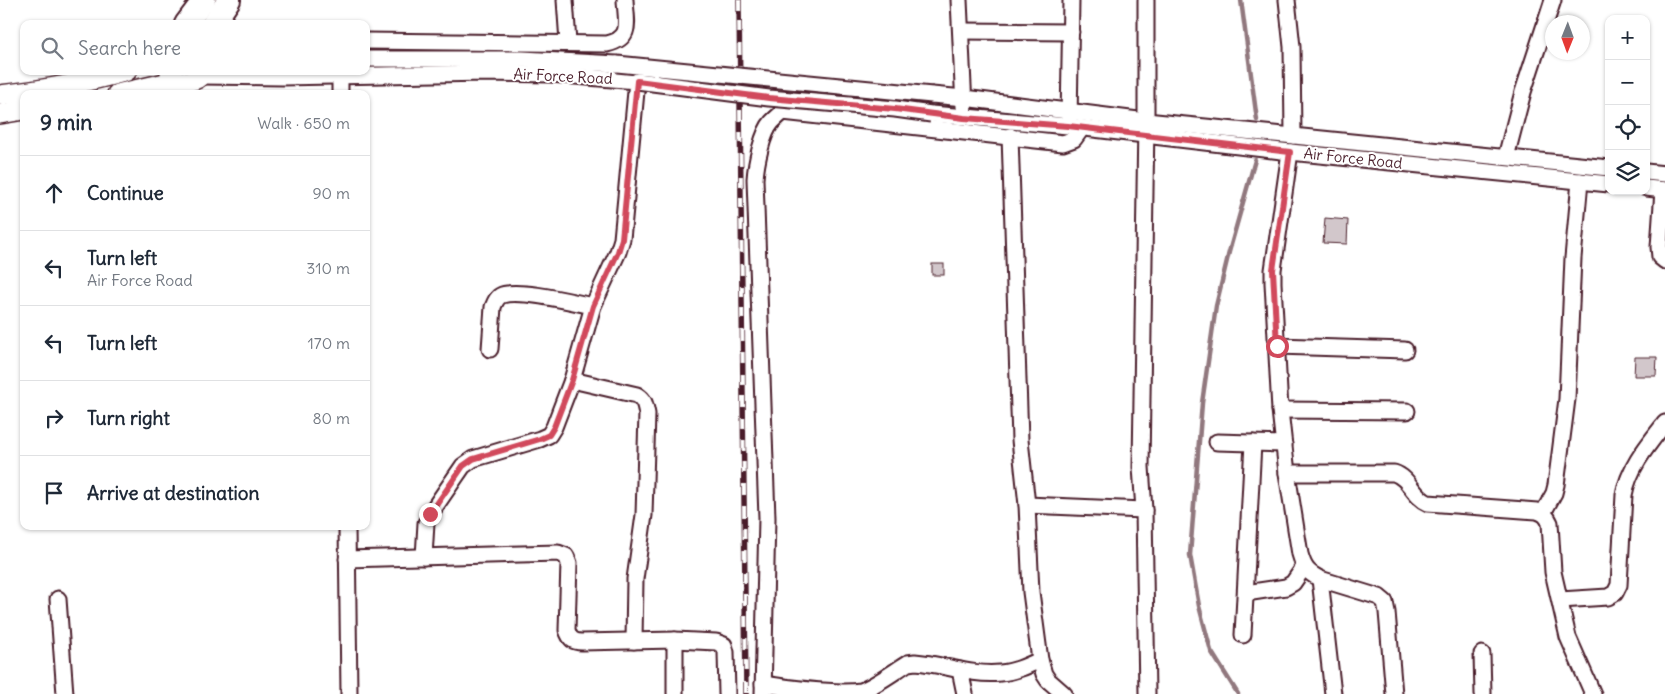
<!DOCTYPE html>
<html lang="en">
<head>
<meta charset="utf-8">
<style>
  :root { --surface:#fff; --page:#f2f2f3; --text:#1f2937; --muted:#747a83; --line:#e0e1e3 }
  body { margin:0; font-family:Delius,sans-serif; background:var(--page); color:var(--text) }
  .controls { position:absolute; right:15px; top:15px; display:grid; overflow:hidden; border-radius:10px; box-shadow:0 1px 4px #0004 }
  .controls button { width:45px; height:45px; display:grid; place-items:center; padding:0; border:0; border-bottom:1px solid var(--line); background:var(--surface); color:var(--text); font:25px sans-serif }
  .compass { position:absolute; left:1545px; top:15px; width:45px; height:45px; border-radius:50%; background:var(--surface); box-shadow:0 1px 4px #0004; rotate:181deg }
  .stop { position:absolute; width:15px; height:15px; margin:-11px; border:4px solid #d1495b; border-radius:50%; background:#fff }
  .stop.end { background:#d1495b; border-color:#fff; box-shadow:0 1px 5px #0008 }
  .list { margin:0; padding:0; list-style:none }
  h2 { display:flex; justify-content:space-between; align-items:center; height:65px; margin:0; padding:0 20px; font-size:21px }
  h2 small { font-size:16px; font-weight:400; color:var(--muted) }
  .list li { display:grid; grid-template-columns:32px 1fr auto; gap:15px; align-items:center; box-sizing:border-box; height:75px; padding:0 20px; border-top:1px solid var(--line) }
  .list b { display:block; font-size:19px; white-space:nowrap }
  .list p { margin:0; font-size:16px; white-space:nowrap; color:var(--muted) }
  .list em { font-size:16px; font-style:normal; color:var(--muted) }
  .icon { flex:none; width:28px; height:28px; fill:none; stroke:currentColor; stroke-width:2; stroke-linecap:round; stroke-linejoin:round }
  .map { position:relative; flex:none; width:1665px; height:694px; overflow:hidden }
  .search { position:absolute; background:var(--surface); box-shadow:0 1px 4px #0004; left:20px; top:20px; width:350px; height:55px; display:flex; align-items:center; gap:12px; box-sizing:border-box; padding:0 18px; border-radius:10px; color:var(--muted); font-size:19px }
  .panel { position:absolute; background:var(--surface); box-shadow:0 1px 4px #0004; left:20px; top:90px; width:350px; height:440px; border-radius:10px }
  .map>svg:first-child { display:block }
</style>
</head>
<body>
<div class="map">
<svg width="1665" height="694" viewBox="0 0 1665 694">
  <rect width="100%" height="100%" fill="#fff"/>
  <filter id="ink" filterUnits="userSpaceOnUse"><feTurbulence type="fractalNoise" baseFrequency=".02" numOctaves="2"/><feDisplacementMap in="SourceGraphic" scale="10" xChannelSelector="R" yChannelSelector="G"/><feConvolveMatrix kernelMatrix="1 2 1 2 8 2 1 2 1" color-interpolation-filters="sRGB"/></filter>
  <g filter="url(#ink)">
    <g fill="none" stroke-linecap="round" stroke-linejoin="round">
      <g stroke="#91787e" stroke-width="4.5">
        <polyline points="1241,0 1257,120"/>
        <polyline points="1238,694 1211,651 1199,606 1190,555 1202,403 1216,306 1229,252 1255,160"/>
      </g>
    </g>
    <g fill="#d2c7cb" stroke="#4a1f2b">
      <polygon points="1325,218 1348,220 1347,244 1323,243"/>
      <rect x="932" y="264" width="12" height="11"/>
      <polygon points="1635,357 1657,357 1656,376 1634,376"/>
    </g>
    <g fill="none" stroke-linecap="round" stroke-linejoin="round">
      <g stroke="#4a1f2b" stroke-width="19">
        <g id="minor">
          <polyline points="565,0 568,42"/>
          <polyline points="959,0 964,107"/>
          <polyline points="1146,0 1146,121 1141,467 1144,510 1147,694"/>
          <polyline points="1287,0 1292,47 1293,136"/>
          <polyline points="961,31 1071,32"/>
          <path d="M366 41 607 44C633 38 626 22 625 0"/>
          <polyline points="366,59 522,59 617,64"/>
          <polyline points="201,76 282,77 486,73 550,74 637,81 622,239 618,252 593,306 572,380 554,427 549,435 540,439 473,459 463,466 430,514 426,523 424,557"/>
          <polyline points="340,94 340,71"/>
          <polyline points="932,95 964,98 1146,121 1609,168"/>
          <polyline points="783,112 1063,143 1074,139 1082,128"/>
          <polyline points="931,114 1068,126 1290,152 1609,184"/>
          <polyline points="1069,121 1071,0"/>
          <polyline points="1010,136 1020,440 1027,505 1031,592 1040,660 1044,674 1048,680 1064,694"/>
          <path d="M1290 152 1273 270V283L1280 410 1287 473 1300 554C1304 568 1307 572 1320 579L1379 597 1385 602 1387 612 1394 694"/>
          <polyline points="1506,157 1523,92 1553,0"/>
          <polyline points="1646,172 1665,174"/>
          <polyline points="1646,188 1665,190"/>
          <polyline points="1663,190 1659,247 1660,257 1665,261"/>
          <polyline points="1277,346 1405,350"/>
          <path d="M490 349 493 307C495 302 497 297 502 295 521 289 572 302 593 306"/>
          <path d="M572 380 637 395C645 400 645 405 647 414L644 515 635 579 634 641"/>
          <polyline points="1280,410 1407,411"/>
          <polyline points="1217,442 1284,444"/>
          <path d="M1287 473H1394C1410 478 1413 497 1428 503L1537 511C1544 513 1547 516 1550 523L1553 572 1568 637 1593 694"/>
          <polyline points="1027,505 1144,510"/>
          <polyline points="1543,513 1554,493 1556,485 1567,399 1573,258 1580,181"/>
          <polyline points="347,526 349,694"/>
          <path d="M347 559 558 553 566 556 569 563 567 630C570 639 573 642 582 642L675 640 716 642 724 645 726 652 727 694"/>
          <polyline points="1320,579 1333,694"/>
          <polyline points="1246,593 1286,587 1293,583 1304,567"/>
          <polyline points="58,599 65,694"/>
          <path d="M1560 600 1608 597 1615 593 1619 585 1624 495C1629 467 1648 445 1665 423"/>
          <polyline points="1243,635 1253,443"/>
          <polyline points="675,640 675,694"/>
          <polyline points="1482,654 1483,694"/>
          <polyline points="960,670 965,694"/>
          <path d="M763 684C789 688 837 694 861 691 875 686 895 671 908 663L915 662C943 664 971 676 1000 673 1014 672 1027 666 1040 660"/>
          <path d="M763 694 767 518 755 179C756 164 762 133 772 122 780 114 789 107 797 100"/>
        </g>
      </g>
      <g stroke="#4a1f2b" stroke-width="22">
        <g id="major">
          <path d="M170 74C181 86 196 83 206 71"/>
          <polyline points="117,94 178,80"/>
          <path d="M0 95C43 90 85 83 127 71"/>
          <polyline points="0,114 24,110"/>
        </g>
      </g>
      <g stroke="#4a1f2b" stroke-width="26">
        <g id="highway">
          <polyline points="186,24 204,0"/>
          <polyline points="213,24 229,0"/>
        </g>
      </g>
      <use href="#minor" stroke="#fff" stroke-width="15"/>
      <use href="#major" stroke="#fff" stroke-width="19"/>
      <use href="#highway" stroke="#fff" stroke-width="22"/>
      <g stroke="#4a1f2b" stroke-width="5.5">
        <polyline id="rail" points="739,0 746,694"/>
      </g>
      <use href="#rail" stroke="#fff" stroke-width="4" stroke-dasharray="11" stroke-linecap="butt"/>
      <g stroke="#4a1f2b" stroke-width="19" stroke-linecap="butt">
        <g id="minor-bridge">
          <polyline points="617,64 932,95"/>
          <polyline points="637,81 769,98 895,109 931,114"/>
        </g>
      </g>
      <use href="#minor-bridge" stroke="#fff" stroke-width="15"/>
    </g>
  </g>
  <g fill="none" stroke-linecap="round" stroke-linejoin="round" filter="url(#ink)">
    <polyline stroke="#d1495b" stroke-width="6" points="430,514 463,466 473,459 540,439 549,435 554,427 572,380 593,306 618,252 622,239 637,81 769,98 895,109 964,118 1068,126 1290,152 1273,270 1277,346"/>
  </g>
  <g text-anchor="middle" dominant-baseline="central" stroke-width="4" stroke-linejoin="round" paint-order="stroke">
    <g font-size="15" fill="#4a1f2b" stroke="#fff">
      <text transform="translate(563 76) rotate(3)">Air Force Road</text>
      <text transform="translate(1353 158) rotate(6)">Air Force Road</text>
    </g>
  </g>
</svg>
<div class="controls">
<button>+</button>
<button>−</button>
<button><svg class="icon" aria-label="locate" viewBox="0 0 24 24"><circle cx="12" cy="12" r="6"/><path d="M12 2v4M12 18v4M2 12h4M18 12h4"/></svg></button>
<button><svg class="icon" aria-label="layers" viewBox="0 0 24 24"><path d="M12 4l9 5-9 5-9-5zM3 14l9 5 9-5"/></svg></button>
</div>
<svg class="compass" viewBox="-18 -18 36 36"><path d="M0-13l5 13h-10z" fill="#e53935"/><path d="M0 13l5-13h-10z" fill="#747a83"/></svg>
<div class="stop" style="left:1277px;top:346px"></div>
<div class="stop end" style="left:430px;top:514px"></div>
<div class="search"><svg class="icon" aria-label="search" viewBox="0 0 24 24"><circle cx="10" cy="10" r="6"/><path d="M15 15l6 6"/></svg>Search here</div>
<section class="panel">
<h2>9 min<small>Walk · 650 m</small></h2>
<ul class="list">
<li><svg class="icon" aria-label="ahead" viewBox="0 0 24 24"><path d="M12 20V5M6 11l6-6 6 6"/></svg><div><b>Continue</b></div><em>90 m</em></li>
<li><svg class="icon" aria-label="left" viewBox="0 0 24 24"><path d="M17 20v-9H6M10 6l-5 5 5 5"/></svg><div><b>Turn left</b><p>Air Force Road</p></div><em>310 m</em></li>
<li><svg class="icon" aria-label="left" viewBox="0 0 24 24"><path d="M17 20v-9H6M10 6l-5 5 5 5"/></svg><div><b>Turn left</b></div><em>170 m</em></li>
<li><svg class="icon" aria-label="right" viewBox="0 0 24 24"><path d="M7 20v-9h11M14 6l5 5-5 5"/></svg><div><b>Turn right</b></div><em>80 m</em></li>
<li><svg class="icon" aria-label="arrive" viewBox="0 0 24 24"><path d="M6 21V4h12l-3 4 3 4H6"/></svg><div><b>Arrive at destination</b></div></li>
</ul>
</section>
</div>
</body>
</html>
